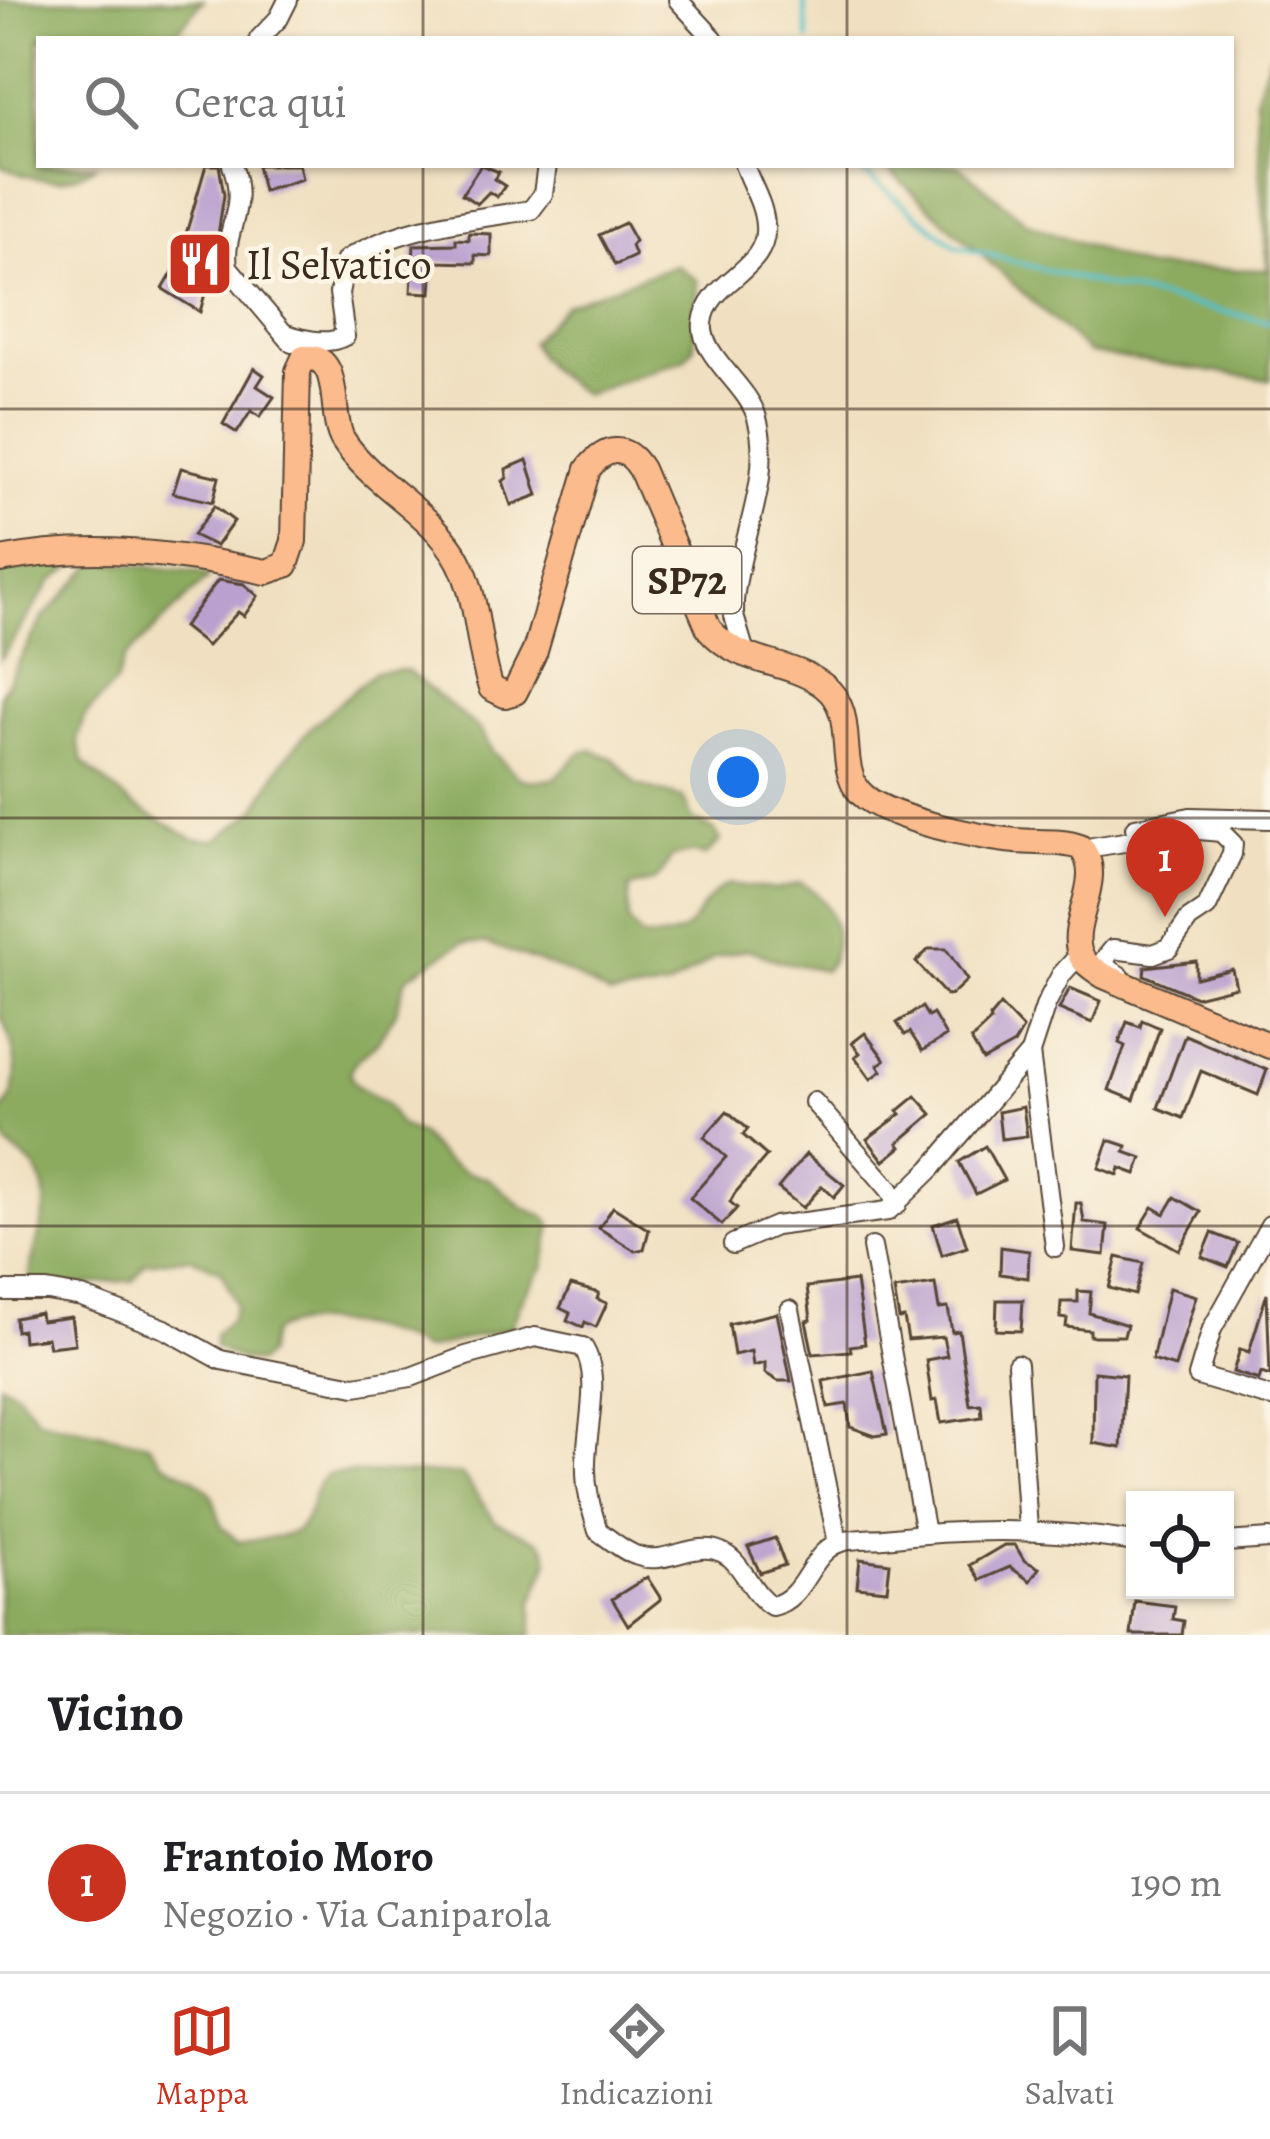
<!DOCTYPE html>
<html lang="it">
<head>
<meta charset="utf-8">
<style>
  :root { --surface:#fff; --page:#f6f6f6; --text:#202124; --muted:#757577; --line:#e0e0e0; --accent:#c8321e }
  body { margin:0; font-family:Alegreya,serif; background:var(--page); color:var(--text) }
  .controls { position:absolute; right:36px; bottom:36px; display:grid; overflow:hidden; border-radius:0px; box-shadow:0 3px 9px #0004 }
  .controls button { width:108px; height:108px; display:grid; place-items:center; padding:0; border:0; border-bottom:3px solid var(--line); background:var(--surface); color:var(--text); font:60px sans-serif }
  .you { position:absolute; left:738px; top:777px; width:42px; height:42px; margin:-30px; border:9px solid #fff; border-radius:50%; background:#1a73e8; box-shadow:0 0 0 18px #1a73e833 }
  .badge { display:grid; place-items:center; width:78px; height:78px; border-radius:50%; background:var(--accent); color:#fff; font-size:39px; font-weight:700 }
  .pin { position:absolute; translate:-50% -99px; filter:drop-shadow(0 3px 6px #0008) }
  .pin::after { content:''; position:absolute; top:63px; width:42px; height:36px; background:inherit; clip-path:polygon(0 0,100% 0,50% 100%) }
  .list { margin:0; padding:0; list-style:none }
  h2 { display:flex; justify-content:space-between; align-items:center; height:156px; margin:0; padding:0 48px; font-size:51px }
  h2 small { font-size:39px; font-weight:400; color:var(--muted) }
  .list li { display:grid; grid-template-columns:78px 1fr auto; gap:36px; align-items:center; box-sizing:border-box; height:180px; padding:0 48px; border-top:3px solid var(--line) }
  .list b { display:block; font-size:45px; white-space:nowrap }
  .list p { margin:0; font-size:39px; white-space:nowrap; color:var(--muted) }
  .list em { font-size:39px; font-style:normal; color:var(--muted) }
  .icon { flex:none; width:66px; height:66px; fill:none; stroke:currentColor; stroke-width:2; stroke-linecap:round; stroke-linejoin:round }
  .map { position:relative; flex:none; width:1270px; height:1635px; overflow:hidden }
  .search { position:absolute; background:var(--surface); box-shadow:0 3px 9px #0004; left:36px; right:36px; top:36px; height:132px; display:flex; align-items:center; gap:30px; box-sizing:border-box; padding:0 42px; border-radius:0px; color:var(--muted); font-size:45px }
  .sheet { height:336px; background:var(--surface) }
  nav { display:flex; justify-content:space-around; align-items:center; box-sizing:border-box; height:168px; border-top:3px solid var(--line); background:var(--surface); font-size:33px; color:var(--muted) }
  nav a { display:grid; justify-items:center; gap:6px }
  nav .on { color:var(--accent) }
  .map>svg:first-child { display:block }
</style>
</head>
<body>
<div class="map">
<svg width="1270" height="1635" viewBox="0 0 1270 1635">
  <rect width="100%" height="100%" fill="#fcf5e5"/>
  <filter id="ink" filterUnits="userSpaceOnUse"><feTurbulence type="fractalNoise" baseFrequency=".00833" numOctaves="2"/><feDisplacementMap in="SourceGraphic" scale="24" xChannelSelector="R" yChannelSelector="G"/><feConvolveMatrix kernelMatrix="1 2 1 2 8 2 1 2 1" color-interpolation-filters="sRGB"/></filter>
  <filter id="wash" filterUnits="userSpaceOnUse"><feTurbulence type="fractalNoise" baseFrequency=".004" numOctaves="4" result="noise"/><feDisplacementMap in="SourceGraphic" scale="48" xChannelSelector="R" yChannelSelector="G"/><feGaussianBlur stdDeviation="2.7" result="paint"/><feColorMatrix in="noise" values="0 0 0 0 0 0 0 0 0 0 0 0 0 0 0 0 0 1.4 0 .05"/><feComposite in="paint" operator="in"/></filter>
  <g filter="url(#wash)">
    <rect width="100%" height="100%" fill="#f0e0c1"/>
    <g fill="#8cab5e" stroke="#646a3e" stroke-width="3">
      <path d="M0 0H203L171 39H39V165H96C66 187 31 182 0 165Z"/>
      <polygon points="1270,53 1270,380 1089,353 883,165 958,165 1027,223 1146,268 1268,270 1255,98"/>
      <path d="M676 265 698 281 694 348 685 359 584 394C560 379 543 368 531 342L566 304Z"/>
      <polygon points="84,558 51,582 0,660 0,571"/>
      <path d="M106 562 198 572 209 577 124 659 116 682 84 717 77 740 83 762 92 771 131 804 193 839 217 840 256 810 281 764 311 727 375 672 406 670 480 730 492 751 518 777 529 781 554 779 580 753 592 750 614 759 637 785 683 798 693 820 714 830 721 840 705 856 693 852 671 857C657 885 656 880 629 888L628 922 642 938C707 942 686 905 729 884L777 890 800 883C831 896 848 942 825 970L780 961 747 949 715 957 668 988 610 996 569 973 486 943 463 942 406 978 396 1012 378 1041 353 1064 350 1075 356 1085 386 1104 399 1124 420 1135 444 1160 464 1172 488 1178 523 1207 545 1217 552 1225 543 1268 524 1295 511 1327 424 1350C387 1329 310 1309 271 1333L267 1354 258 1363 236 1358 215 1347 214 1335 231 1319 236 1305 222 1272 190 1257 145 1263 133 1281C96 1278 67 1297 30 1279 30 1247 54 1213 42 1182 28 1143 0 1165 0 1112 26 1090 15 1043 0 1015V696L43 618 94 564Z"/>
      <path d="M0 1383 17 1392 38 1419 148 1443 162 1462 194 1478 212 1494 222 1527 239 1542C258 1537 277 1541 295 1531 315 1518 308 1486 328 1475 335 1472 448 1473 462 1475L496 1522 538 1540 546 1548 549 1561 532 1603 533 1635H0Z"/>
    </g>
    <g fill="none" stroke-linecap="round" stroke-linejoin="round">
      <g stroke="#51bfc8" stroke-width="4.5">
        <polyline points="804,0 808,39"/>
        <polyline points="854,165 956,246 1102,285 1270,322"/>
      </g>
    </g>
    <g id="blocks">
      <g fill="#b9a0cf">
        <polygon points="206,165 219,165 224,195 214,261 200,312 163,289 177,265"/>
        <polygon points="257,165 299,165 302,179 263,191"/>
        <polygon points="481,165 499,172 494,179 505,186 497,197 489,192 477,204 462,194"/>
        <polygon points="625,223 635,241 631,246 635,256 615,265 599,235"/>
        <polygon points="469,233 491,234 491,256 475,255 475,263 433,262 431,293 411,292 414,245 456,244 456,239 469,240"/>
        <polygon points="254,368 264,375 257,386 274,397 260,417 251,411 237,433 223,424"/>
        <polygon points="527,460 538,495 511,505 503,481 507,478 506,469"/>
        <polygon points="181,468 219,477 213,502 173,493"/>
        <polygon points="214,506 234,521 216,546 193,535"/>
        <polygon points="218,580 244,584 258,596 244,616 238,612 207,646 183,627"/>
        <polygon points="929,949 946,949 967,980 951,995 946,995 916,962"/>
        <polygon points="1196,961 1196,978 1232,969 1236,987 1196,997 1144,975 1145,967"/>
        <polygon points="1070,988 1101,1001 1092,1023 1059,1009"/>
        <polygon points="1000,1005 1023,1029 1014,1044 983,1061 971,1040 991,1021 990,1017"/>
        <polygon points="922,1007 928,1017 933,1014 946,1036 922,1051 910,1032 905,1035 897,1023"/>
        <polygon points="1142,1020 1160,1028 1134,1100 1109,1090 1125,1046 1119,1043 1127,1022 1140,1027"/>
        <polygon points="865,1033 885,1060 878,1065 882,1071 871,1079 855,1057 860,1053 852,1043"/>
        <polygon points="1185,1035 1267,1070 1258,1095 1201,1071 1183,1118 1158,1108"/>
        <polygon points="916,1096 932,1114 898,1143 901,1147 884,1161 867,1139 901,1114 898,1111"/>
        <polygon points="1023,1107 1027,1136 1001,1139 998,1112"/>
        <polygon points="727,1111 748,1129 743,1135 767,1156 735,1193 730,1202 737,1208 722,1225 690,1198 726,1157 704,1137"/>
        <polygon points="1109,1140 1127,1146 1125,1152 1142,1158 1136,1174 1120,1168 1118,1175 1099,1168"/>
        <polygon points="985,1146 1004,1180 976,1194 959,1162"/>
        <polygon points="806,1154 844,1185 834,1197 822,1186 803,1208 778,1188"/>
        <polygon points="1175,1197 1201,1212 1179,1250 1140,1228 1153,1207 1165,1214"/>
        <polygon points="1076,1203 1081,1203 1084,1222 1108,1225 1105,1255 1072,1251"/>
        <polygon points="613,1207 649,1230 644,1249 635,1251 599,1228"/>
        <polygon points="957,1217 967,1247 942,1255 933,1225"/>
        <polygon points="1212,1233 1238,1243 1228,1267 1202,1257"/>
        <polygon points="1001,1247 1029,1251 1028,1278 1000,1274"/>
        <polygon points="1117,1257 1143,1263 1135,1295 1109,1288"/>
        <polygon points="856,1281 865,1344 850,1346 851,1351 813,1354 806,1321 811,1320 807,1287"/>
        <polygon points="935,1284 939,1309 948,1308 952,1332 959,1331 970,1405 981,1404 982,1417 941,1423 937,1400 932,1401 926,1360 947,1356 943,1337 908,1340 904,1318 899,1319 894,1290"/>
        <polygon points="571,1285 599,1293 597,1299 607,1303 596,1327 585,1322 583,1327 567,1320 570,1313 560,1308"/>
        <polygon points="1169,1288 1196,1296 1175,1367 1152,1360"/>
        <polygon points="1078,1291 1091,1292 1089,1313 1127,1325 1124,1336 1090,1336 1090,1330 1066,1327 1067,1319 1060,1318 1061,1302 1078,1302"/>
        <polygon points="1267,1293 1270,1376 1261,1373 1259,1380 1233,1372 1240,1349 1249,1352"/>
        <polygon points="997,1300 1023,1300 1021,1331 996,1330"/>
        <polygon points="40,1313 41,1321 71,1317 75,1344 49,1347 47,1338 23,1341 22,1330 16,1331 15,1318"/>
        <polygon points="777,1313 791,1381 778,1381 765,1373 765,1363 753,1366 751,1351 734,1355 729,1324"/>
        <polygon points="873,1371 887,1434 875,1436 850,1427 847,1404 828,1407 823,1381"/>
        <polygon points="1094,1372 1125,1375 1121,1448 1093,1443"/>
        <polygon points="775,1538 785,1565 760,1573 748,1547"/>
        <polygon points="1004,1545 1015,1545 1024,1560 1039,1568 1030,1581 1010,1567 980,1580 970,1565"/>
        <polygon points="860,1559 890,1563 887,1590 857,1587"/>
        <polygon points="647,1577 661,1599 628,1625 612,1599"/>
        <polygon points="1135,1601 1175,1606 1173,1619 1184,1621 1182,1635 1131,1635"/>
      </g>
    </g>
  </g>
  <g filter="url(#ink)">
    <use href="#blocks" fill-opacity="0" stroke="#564536" stroke-width="3"/>
    <g fill="none" stroke-linecap="round" stroke-linejoin="round">
      <g stroke="#564536" stroke-width="22">
        <g id="minor">
          <polyline points="678,0 714,39"/>
          <polyline points="259,39 279,18 288,0"/>
          <path d="M232 165C249 210 222 230 228 267L292 343"/>
          <path d="M744 165C751 185 764 204 765 226 769 271 708 279 703 323 699 355 748 385 757 418 774 480 739 540 734 601V616L746 656"/>
          <path d="M286 334C305 340 327 346 345 336L339 293 346 260C402 225 467 220 531 210L543 194 547 165"/>
          <polyline points="1135,828 1190,817 1270,819"/>
          <polyline points="1087,854 1093,847 1199,830 1221,832 1233,844 1232,854 1207,907 1189,919 1169,948 1153,954 1113,949 1104,960 1104,966 1120,976"/>
          <polyline points="814,1102 890,1190 897,1205"/>
          <polyline points="1270,1225 1212,1329 1198,1376 1270,1397"/>
          <polyline points="733,1244 775,1226 888,1211 931,1169 1030,1053"/>
          <polyline points="872,1247 925,1533"/>
          <polyline points="1055,1247 1030,1053 1046,1004 1061,975 1079,955"/>
          <path d="M0 1291H47L82 1297 165 1329 221 1360 355 1386 411 1377 466 1356 535 1337 583 1347C602 1376 586 1430 586 1463 585 1487 591 1509 598 1531 610 1539 624 1552 638 1556 665 1566 695 1540 721 1552 743 1561 750 1594 772 1606 806 1599 808 1555 838 1543 850 1538 871 1539 884 1538 968 1528 1052 1528 1135 1542"/>
          <polyline points="790,1310 838,1543"/>
          <polyline points="1017,1364 1028,1530"/>
          <polyline points="1225,1542 1270,1539"/>
        </g>
      </g>
      <g stroke="#564536" stroke-width="28">
        <path id="major" d="M0 560C91 542 176 553 266 572L286 565 294 541 298 371 304 358C344 353 328 416 343 440 373 486 432 511 459 561 479 600 477 648 491 688L505 695 515 692 535 651 588 469C605 447 625 443 641 469L709 629C740 666 789 659 824 686 858 712 836 760 858 790 879 818 981 838 1016 841 1037 843 1060 840 1080 847 1109 878 1064 926 1082 958 1087 966 1097 971 1104 976L1270 1046"/>
      </g>
      <use href="#minor" stroke="#fff" stroke-width="18"/>
      <use href="#major" stroke="#fbbb8d" stroke-width="24"/>
    </g>
  </g>
  <path fill="none" stroke="#3b2a1e" stroke-width="3" stroke-opacity="0.55" d="M423 0V39M847 0V39M423 165V1635M847 165V1635M0 409H1270M0 818H1270M0 1226H1270"/>
  <defs>
    <g id="restaurant-square" transform="scale(3.45)"><rect x="-9" y="-9" width="18" height="18" rx="4" fill="#c8321e" stroke="#fcf5e5"/><path d="M-5-6h1v4h1v-4h1v4h1v-4h1v5L-1.5 .5V6h-2V.5L-5-1ZM5-6V6H3V1.5H1.5Q1.5-4 5-6Z" fill="#fff"/></g>
  </defs>
  <g fill-rule="evenodd">
    <use href="#restaurant-square" x="200" y="264"/>
  </g>
  <g text-anchor="middle" dominant-baseline="central" stroke-width="9" stroke-linejoin="round" paint-order="stroke">
    <rect fill="#fcf5e5" stroke="#75675a" stroke-width="3" x="633" y="547" width="108" height="66" rx="9"/>
    <g font-size="39" font-weight="bold" fill="#3b2a1e">
      <text x="687" y="580">SP72</text>
    </g>
    <g font-size="42" fill="#3b2a1e" stroke="#fcf5e5" text-anchor="start">
      <text x="246" y="264">Il Selvatico</text>
    </g>
  </g>
</svg>
<div class="controls">
<button><svg class="icon" aria-label="locate" viewBox="0 0 24 24"><circle cx="12" cy="12" r="6"/><path d="M12 2v4M12 18v4M2 12h4M18 12h4"/></svg></button>
</div>
<div class="you"></div>
<div class="pin badge" style="left:1165px;top:917px">1</div>
<div class="search"><svg class="icon" aria-label="search" viewBox="0 0 24 24"><circle cx="10" cy="10" r="6"/><path d="M15 15l6 6"/></svg>Cerca qui</div>
</div>
<section class="sheet">
<h2>Vicino<small></small></h2>
<ul class="list">
<li><span class="badge">1</span><div><b>Frantoio Moro</b><p>Negozio · Via Caniparola</p></div><em>190 m</em></li>
</ul>
</section>
<nav>
<a class="on"><svg class="icon" aria-label="map" viewBox="0 0 24 24"><path d="M3 6l6-2 6 2 6-2v14l-6 2-6-2-6 2zM9 4v14M15 6v14"/></svg>Mappa</a>
<a><svg class="icon" aria-label="directions" viewBox="0 0 24 24"><path d="M12 3l9 9-9 9-9-9zM9 14v-3h6M13 9l2 2-2 2"/></svg>Indicazioni</a>
<a><svg class="icon" aria-label="saved" viewBox="0 0 24 24"><path d="M7 4h10v16l-5-4-5 4z"/></svg>Salvati</a>
</nav>
</body>
</html>
